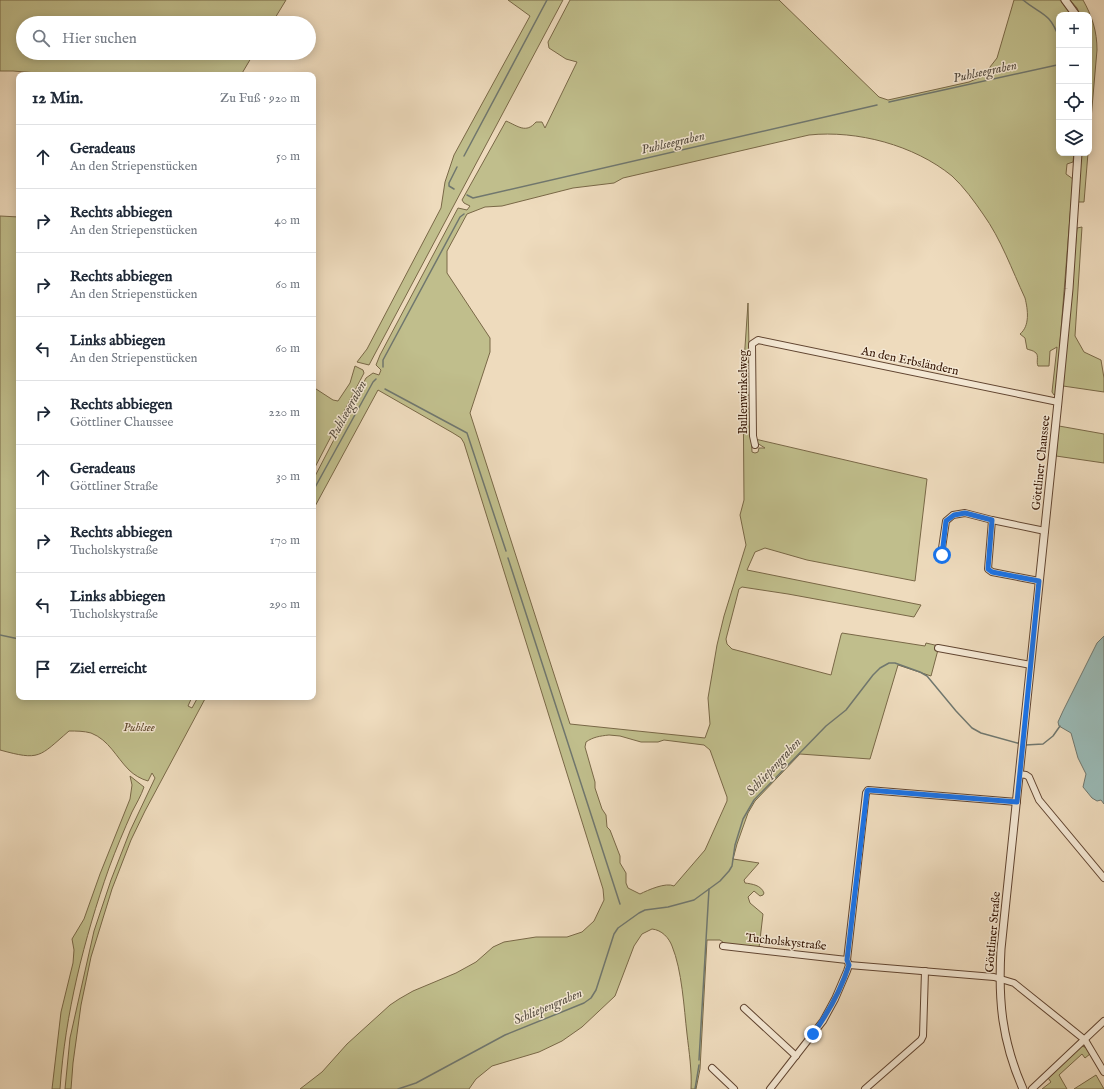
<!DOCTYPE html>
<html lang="de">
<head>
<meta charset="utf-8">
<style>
  :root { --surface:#fff; --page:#f2f2f3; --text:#1f2937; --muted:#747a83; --line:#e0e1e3 }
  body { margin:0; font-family:"IM FELL English",serif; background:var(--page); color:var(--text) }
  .controls { position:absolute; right:12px; top:12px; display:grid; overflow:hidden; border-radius:8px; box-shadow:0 2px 10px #0003 }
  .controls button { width:36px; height:36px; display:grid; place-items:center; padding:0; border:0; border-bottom:1px solid var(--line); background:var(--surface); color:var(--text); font:20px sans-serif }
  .stop { position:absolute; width:12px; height:12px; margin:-9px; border:3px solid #1a73e8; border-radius:50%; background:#fff }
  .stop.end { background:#1a73e8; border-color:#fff; box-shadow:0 1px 4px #0008 }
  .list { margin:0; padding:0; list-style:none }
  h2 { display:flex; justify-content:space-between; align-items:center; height:52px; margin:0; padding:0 16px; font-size:17px }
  h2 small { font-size:13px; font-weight:400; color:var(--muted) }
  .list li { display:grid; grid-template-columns:26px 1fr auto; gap:12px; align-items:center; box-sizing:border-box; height:64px; padding:0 16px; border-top:1px solid var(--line) }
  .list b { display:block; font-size:15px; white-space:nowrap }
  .list p { margin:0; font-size:13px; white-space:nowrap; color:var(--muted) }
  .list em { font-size:13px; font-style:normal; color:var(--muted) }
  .icon { flex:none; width:22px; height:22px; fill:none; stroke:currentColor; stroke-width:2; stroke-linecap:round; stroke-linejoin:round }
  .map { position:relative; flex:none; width:1104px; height:1089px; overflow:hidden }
  .search { position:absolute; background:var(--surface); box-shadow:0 2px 10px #0003; left:16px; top:16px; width:300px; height:44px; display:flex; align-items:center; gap:10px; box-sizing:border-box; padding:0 14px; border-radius:22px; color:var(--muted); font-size:15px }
  .panel { position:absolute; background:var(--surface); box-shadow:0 2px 10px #0003; left:16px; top:72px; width:300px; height:628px; border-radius:8px }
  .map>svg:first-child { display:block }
</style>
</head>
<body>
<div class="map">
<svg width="1104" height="1089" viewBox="0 0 1104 1089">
  <rect width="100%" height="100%" fill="#eedbbd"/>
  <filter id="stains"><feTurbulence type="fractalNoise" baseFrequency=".005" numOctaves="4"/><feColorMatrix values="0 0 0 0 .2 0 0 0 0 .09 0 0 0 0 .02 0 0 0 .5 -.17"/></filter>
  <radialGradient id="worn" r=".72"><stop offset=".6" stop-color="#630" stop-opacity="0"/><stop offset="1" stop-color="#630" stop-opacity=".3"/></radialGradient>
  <g fill="#c0be8c" stroke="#796847" fill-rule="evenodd">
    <polygon points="0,0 286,0 272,23 23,23 23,53 254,53 241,75 61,75 13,71 0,71"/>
    <polygon points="508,0 563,0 369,365 357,362 367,349 441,208 445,182 454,155 530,16"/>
    <path d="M570 0H779L879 97 888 100 969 82 983 76 997 58 1014 0H1060L1072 15H1059V153H1074L1073 162 1067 164 1066 174 1073 179 1056 393 1054 395 1052 392 1057 347 1050 351 1049 366H1038C1036 362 1039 356 1036 353 1033 350 1029 350 1027 349L1025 338 1020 334C1030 326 1028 310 1025 298 1012 270 1001 239 983 214 974 201 964 187 952 176 914 145 857 130 809 135L623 178 614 183 573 188 502 206 485 207 467 214 447 251V273L490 338V352L470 413 570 724 705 738 710 724 708 698 717 645 724 616 746 545 740 515 744 500 743 376 748 303 750 390C748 397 746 405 750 411L752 452 755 453 758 452 759 448H765L757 443 755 439 927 479 915 581 807 560 765 548 755 552 747 570 921 605 914 617 788 594 742 587 739 589 726 639 727 644 732 649 831 675 841 635 842 633 925 646 926 643 939 646 931 676 898 665 870 759 800 754 755 801 748 813 737 844 733 859 759 863 744 880 745 883C752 884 761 885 764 893L763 895 760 896 754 891 748 897 750 903 763 914 759 948 727 945 720 940H707L700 1069 696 1089H691C692 1070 689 1052 687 1034 684 1008 682 970 672 946 669 938 662 930 652 929L642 934 634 946 615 996 582 1027 562 1041 539 1052 492 1066 476 1079 469 1089H300L322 1072 347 1044 390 1005 399 999 413 991 456 973 476 962 493 947 504 942 536 937H567L582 932 594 921 604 900 603 889 464 443 461 438 453 433 378 390 313 510V480L366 378 373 373 379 375 381 370 376 365 380 355 458 208 467 210 470 206 464 203 462 200 506 121C518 126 526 134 536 122H542L545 128 577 62 566 59 549 48 548 42ZM609 735 620 736 641 742H658L664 740 704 745 710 750 727 797V801L705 850 674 886C666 882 648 890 640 894L628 888 626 883V873L620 863V856L610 830 607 827 606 815 602 809 595 788V782L585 747 586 742C593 737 600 736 609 735Z"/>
    <path d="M1070 0H1083C1092 16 1097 31 1097 50L1089 142V15H1080L1077 8Z"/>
    <polygon points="1081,153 1088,153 1084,202 1078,202"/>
    <path d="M0 216 19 217V697H192L188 706 192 708 198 697H206L145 811 131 840 112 889 91 957 81 1005 73 1063 71 1089H65L70 1038 94 931 111 880 130 831 155 778 152 773 148 781C141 779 134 775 129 770 116 757 109 740 91 733 84 731 76 731 69 731 39 757 40 761 0 750Z"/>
    <polygon points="1082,227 1075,336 1084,352 1101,360 1104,378 1104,392 1063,386 1077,228"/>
    <polygon points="355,366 363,370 364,373 313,471 313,387 333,400 338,401 350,383"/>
    <polygon points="1059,426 1104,434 1104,463 1056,456"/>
    <path d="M130 776 144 787C141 796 136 804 132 812 124 830 116 849 109 868 84 939 65 1014 60 1089H52L61 1012 73 963 74 950 72 939 84 919 100 874 130 799 132 785Z"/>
    <polygon points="1082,1046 1087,1048 1090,1054 1085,1058 1082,1054 1059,1075 1067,1089 1042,1089 1051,1082 1048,1078"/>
    <polygon points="1096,1075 1104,1089 1074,1089"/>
  </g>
  <polygon fill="#9abab6" stroke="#70776e" points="1104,636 1104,804 1101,800 1097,801 1092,798 1083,787 1086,774 1078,758 1071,733 1059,726 1058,722 1063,711 1097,643"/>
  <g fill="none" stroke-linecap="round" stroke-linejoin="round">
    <g stroke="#70776e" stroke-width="1.5">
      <path d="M1023 0C1041 15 1050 12 1059 38"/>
      <polyline points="889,102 1057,65 1059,61"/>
      <polyline points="464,156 547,0"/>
      <polyline points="454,189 449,186 449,183 457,167"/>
      <polyline points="467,195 473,198 877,105"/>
      <polyline points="383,367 383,360 460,217 464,214"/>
      <polyline points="385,389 467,433 506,551"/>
      <polyline points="313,491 373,382 376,379"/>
      <polyline points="508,558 620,904"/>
      <polyline points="0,635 19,639"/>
      <polyline points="1025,745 1043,744 1053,736 1060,726"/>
      <polyline points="699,1060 709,889"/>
      <polyline points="398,1089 416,1083 505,1035 584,1003 591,998 596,990 614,934 618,928 639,913 645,910 668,907 694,900 720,881 729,871 732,866 735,845 743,819 754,800 826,726 846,710 873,675 880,668 889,663 895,663 920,672 927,676 956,711 972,728 981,733 1021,744"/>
      <polyline points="695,1089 699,1065"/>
    </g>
    <g stroke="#614531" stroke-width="8">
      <g id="minor">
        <polyline points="755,445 753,436 752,344 758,340 1058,402"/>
        <polyline points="941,555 946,521 953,515 965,513 992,520"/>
        <polyline points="1039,581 992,572 988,569 992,520 1045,531"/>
        <polyline points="938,648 1031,665"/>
        <polyline points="1019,774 1026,775 1029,777 1039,800 1104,878"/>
        <polyline points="723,946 847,960 849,965 847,971 835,999 823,1021 770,1089"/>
        <polyline points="847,960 866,793 868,790 1017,802"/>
        <polyline points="849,965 994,977 1014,983 1085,1040 1104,1072"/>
        <polyline points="744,1008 796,1056"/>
        <polyline points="712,1068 734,1089"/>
        <polyline points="865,1089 921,1040 923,1036 925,971"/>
        <polyline points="1032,1089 1104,1021"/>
      </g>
    </g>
    <g stroke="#614531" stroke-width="9">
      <g id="tertiary">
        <polyline points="1065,0 1076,15"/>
        <path d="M1023 1089C1002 1041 998 1001 1001 949L1058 402 1069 289 1078 153"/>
      </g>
    </g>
    <use href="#minor" stroke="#f4e8d4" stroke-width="6"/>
    <use href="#tertiary" stroke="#f4e8d4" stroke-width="7"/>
  </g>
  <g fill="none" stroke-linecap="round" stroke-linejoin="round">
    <path stroke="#1a73e8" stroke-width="5" d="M813 1034C828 1013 841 990 849 965L847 960 867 791 868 790 1017 802 1039 581 992 572 988 569 992 520 965 513 954 515 946 521 942 555"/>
  </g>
  <g text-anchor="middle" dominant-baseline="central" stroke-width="3" stroke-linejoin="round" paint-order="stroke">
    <g font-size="12" fill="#321302" stroke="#f4e8d4">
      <text transform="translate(910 361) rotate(12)">An den Erbsländern</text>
      <text transform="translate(743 392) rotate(-90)">Bullenwinkelweg</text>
      <text transform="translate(1041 463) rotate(-84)">Göttliner Chaussee</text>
      <text transform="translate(993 932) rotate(-85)">Göttliner Straße</text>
      <text transform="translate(786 942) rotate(6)">Tucholskystraße</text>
    </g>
    <g font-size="12" font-style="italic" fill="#5d462b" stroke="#f4e8d4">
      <text x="139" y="727">Puhlsee</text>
    </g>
    <g font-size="13" font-style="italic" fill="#564d41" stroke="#f4e8d4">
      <text transform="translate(985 72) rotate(-12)">Puhlseegraben</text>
      <text transform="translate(673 143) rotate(-13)">Puhlseegraben</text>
      <text transform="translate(348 410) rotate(-61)">Puhlseegraben</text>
      <text transform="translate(774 767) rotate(-47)">Schliepengraben</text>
      <text transform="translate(548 1007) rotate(-23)">Schliepengraben</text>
    </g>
  </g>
  <rect width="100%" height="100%" filter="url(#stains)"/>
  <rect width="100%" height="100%" fill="url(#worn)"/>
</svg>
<div class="controls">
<button>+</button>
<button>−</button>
<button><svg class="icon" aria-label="locate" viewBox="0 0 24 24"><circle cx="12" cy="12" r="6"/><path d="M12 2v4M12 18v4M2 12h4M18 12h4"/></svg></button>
<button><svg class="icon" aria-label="layers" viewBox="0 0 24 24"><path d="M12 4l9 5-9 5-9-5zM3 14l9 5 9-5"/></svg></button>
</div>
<div class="stop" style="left:942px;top:555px"></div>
<div class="stop end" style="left:813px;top:1034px"></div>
<div class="search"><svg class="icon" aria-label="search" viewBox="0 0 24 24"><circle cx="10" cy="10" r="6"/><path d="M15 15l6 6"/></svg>Hier suchen</div>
<section class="panel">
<h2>12 Min.<small>Zu Fuß · 920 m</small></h2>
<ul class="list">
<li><svg class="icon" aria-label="ahead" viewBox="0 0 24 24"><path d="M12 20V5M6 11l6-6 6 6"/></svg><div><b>Geradeaus</b><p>An den Striepenstücken</p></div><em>50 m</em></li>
<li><svg class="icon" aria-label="right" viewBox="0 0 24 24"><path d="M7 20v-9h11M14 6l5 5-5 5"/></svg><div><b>Rechts abbiegen</b><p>An den Striepenstücken</p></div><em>40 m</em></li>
<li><svg class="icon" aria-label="right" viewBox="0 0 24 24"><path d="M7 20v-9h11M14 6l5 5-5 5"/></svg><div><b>Rechts abbiegen</b><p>An den Striepenstücken</p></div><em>60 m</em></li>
<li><svg class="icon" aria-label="left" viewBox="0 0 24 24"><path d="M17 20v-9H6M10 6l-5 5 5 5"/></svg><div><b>Links abbiegen</b><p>An den Striepenstücken</p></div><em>60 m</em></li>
<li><svg class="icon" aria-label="right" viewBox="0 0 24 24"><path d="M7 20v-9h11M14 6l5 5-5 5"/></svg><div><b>Rechts abbiegen</b><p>Göttliner Chaussee</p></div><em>220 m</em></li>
<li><svg class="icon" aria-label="ahead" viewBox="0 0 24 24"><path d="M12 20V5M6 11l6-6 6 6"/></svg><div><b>Geradeaus</b><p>Göttliner Straße</p></div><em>30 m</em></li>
<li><svg class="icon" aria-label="right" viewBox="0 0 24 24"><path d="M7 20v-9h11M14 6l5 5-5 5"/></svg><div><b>Rechts abbiegen</b><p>Tucholskystraße</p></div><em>170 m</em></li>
<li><svg class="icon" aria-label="left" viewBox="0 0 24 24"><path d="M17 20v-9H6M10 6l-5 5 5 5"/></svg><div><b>Links abbiegen</b><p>Tucholskystraße</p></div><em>290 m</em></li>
<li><svg class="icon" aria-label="arrive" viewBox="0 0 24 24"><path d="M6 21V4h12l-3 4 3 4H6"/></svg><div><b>Ziel erreicht</b></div></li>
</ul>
</section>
</div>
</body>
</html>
